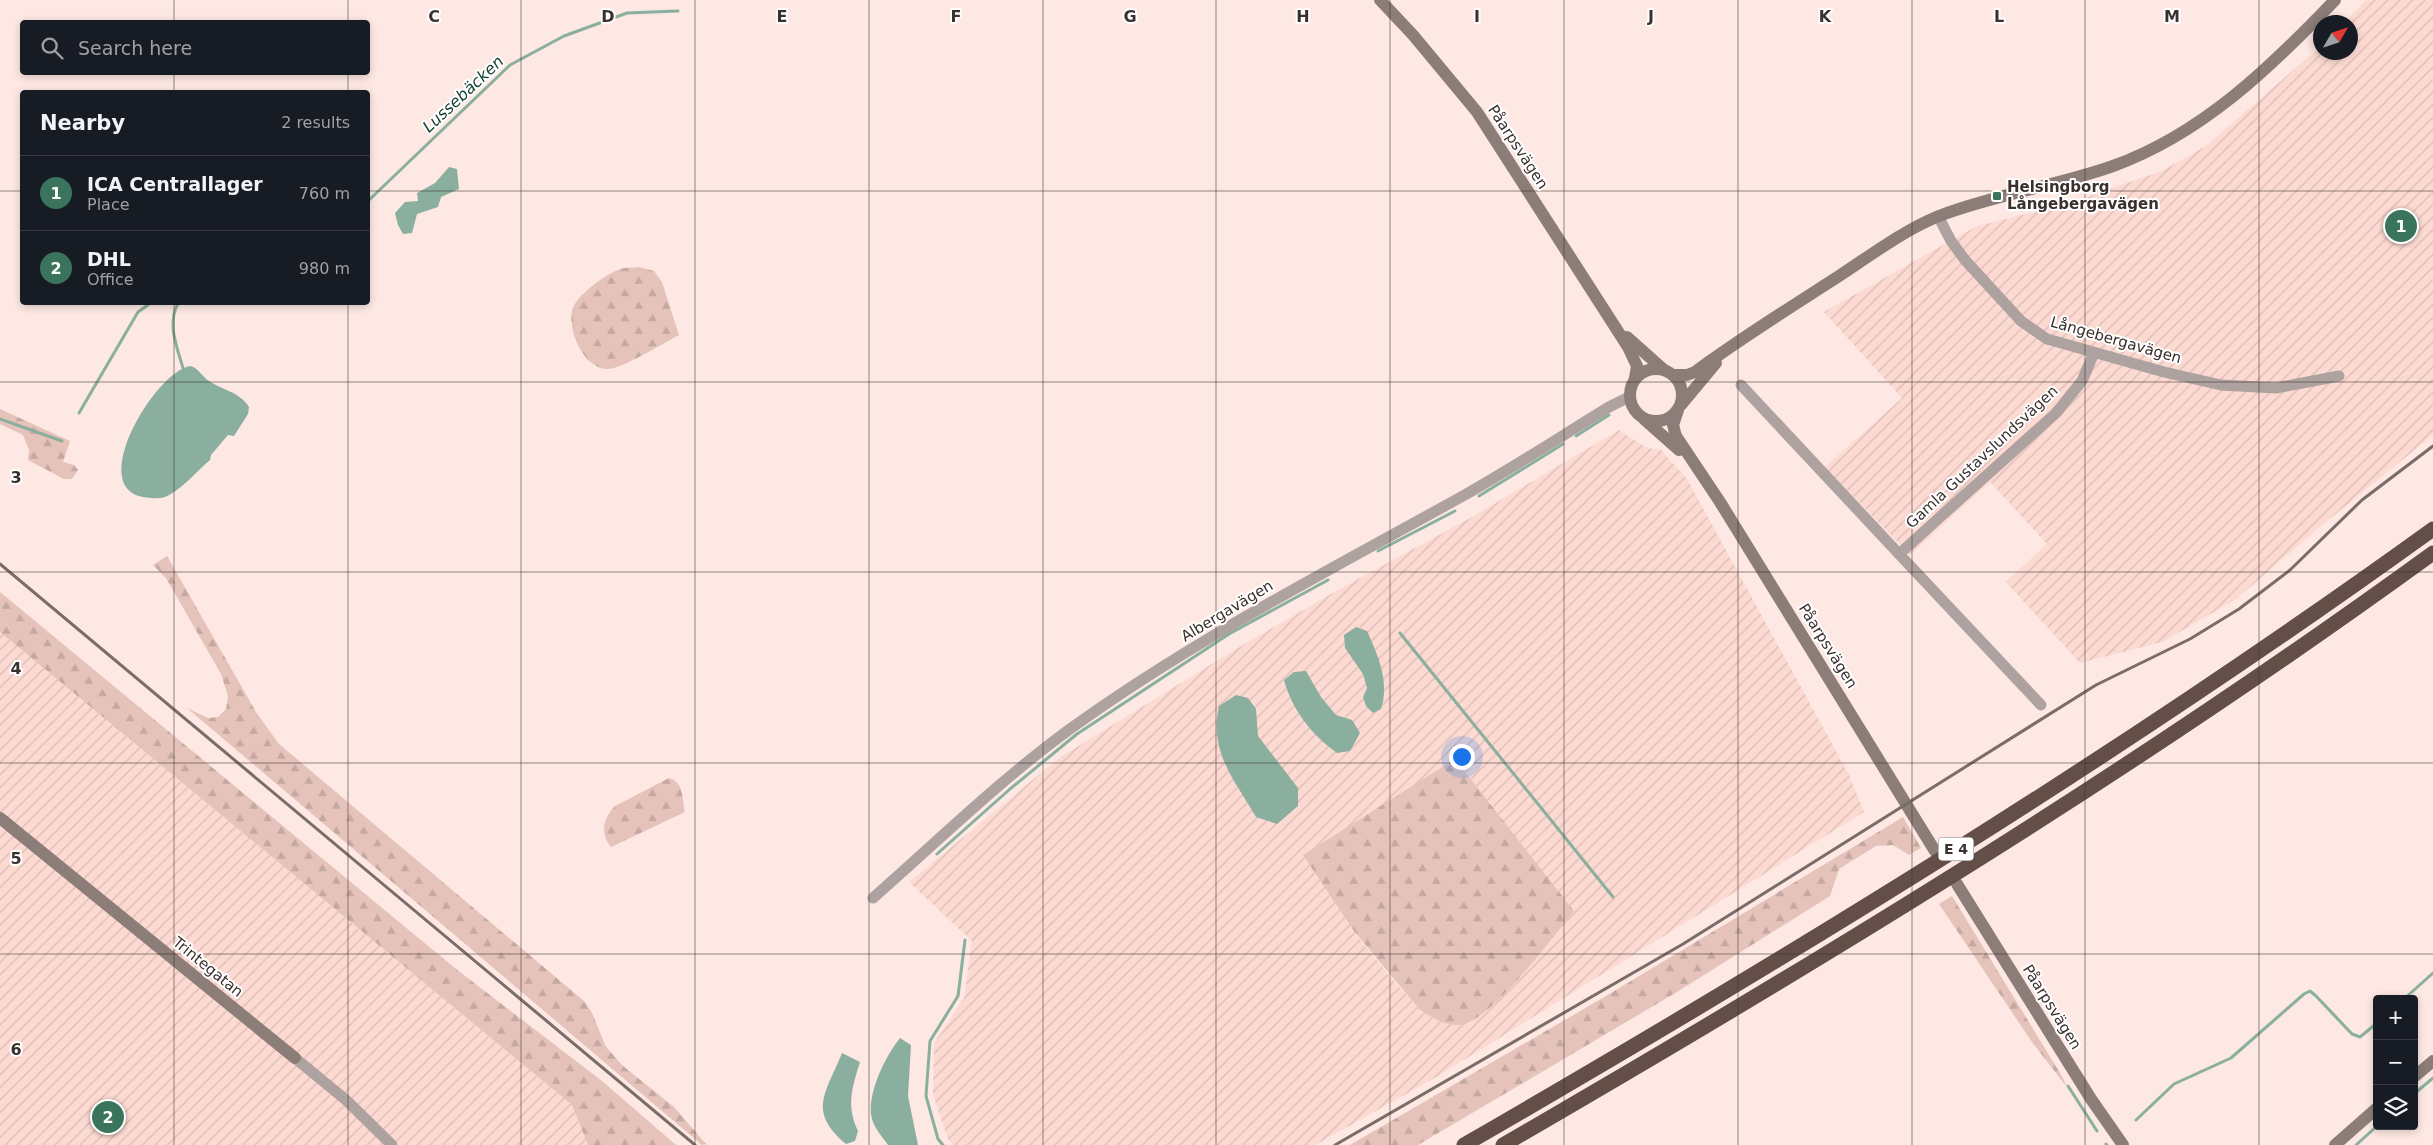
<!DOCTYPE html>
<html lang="en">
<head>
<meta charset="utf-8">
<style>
  :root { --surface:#171b24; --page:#20242c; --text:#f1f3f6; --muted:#9ea1a6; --line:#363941; --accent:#3a745d }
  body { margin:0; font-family:"DejaVu Sans",sans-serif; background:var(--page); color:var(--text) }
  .controls { position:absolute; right:15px; bottom:15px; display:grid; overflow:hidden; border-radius:5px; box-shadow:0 2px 8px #0003 }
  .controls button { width:45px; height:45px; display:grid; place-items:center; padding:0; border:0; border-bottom:1px solid var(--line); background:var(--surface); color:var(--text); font:25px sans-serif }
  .compass { position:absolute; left:2313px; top:15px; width:45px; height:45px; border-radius:50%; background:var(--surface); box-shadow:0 2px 8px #0003; rotate:51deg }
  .you { position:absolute; left:1461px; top:756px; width:18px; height:18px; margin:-12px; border:4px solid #fff; border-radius:50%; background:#1a73e8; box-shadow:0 0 0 8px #1a73e833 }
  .badge { display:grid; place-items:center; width:32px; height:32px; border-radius:50%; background:var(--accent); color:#fff; font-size:16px; font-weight:700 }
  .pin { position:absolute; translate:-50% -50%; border:2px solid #fff; box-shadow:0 1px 5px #0006 }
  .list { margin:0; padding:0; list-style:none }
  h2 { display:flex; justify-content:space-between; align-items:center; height:65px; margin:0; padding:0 20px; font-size:21px }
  h2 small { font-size:16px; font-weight:400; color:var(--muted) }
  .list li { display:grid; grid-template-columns:32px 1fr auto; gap:15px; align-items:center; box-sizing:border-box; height:75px; padding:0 20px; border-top:1px solid var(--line) }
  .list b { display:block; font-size:19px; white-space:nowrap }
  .list p { margin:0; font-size:16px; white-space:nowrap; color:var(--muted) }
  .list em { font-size:16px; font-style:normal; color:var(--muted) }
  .icon { flex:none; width:28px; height:28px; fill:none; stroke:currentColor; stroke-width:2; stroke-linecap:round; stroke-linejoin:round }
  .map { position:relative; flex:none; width:2433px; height:1145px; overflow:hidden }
  .search { position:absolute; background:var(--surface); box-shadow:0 2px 8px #0003; left:20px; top:20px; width:350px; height:55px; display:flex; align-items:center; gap:12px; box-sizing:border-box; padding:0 18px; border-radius:5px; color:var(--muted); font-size:19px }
  .panel { position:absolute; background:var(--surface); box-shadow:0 2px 8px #0003; left:20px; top:90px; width:350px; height:215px; border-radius:5px }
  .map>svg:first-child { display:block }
</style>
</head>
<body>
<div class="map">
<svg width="2433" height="1145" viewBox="0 0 2433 1145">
  <defs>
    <pattern id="industrial-furrows" width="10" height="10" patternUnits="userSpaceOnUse" patternTransform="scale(1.25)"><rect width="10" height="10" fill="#fcdad2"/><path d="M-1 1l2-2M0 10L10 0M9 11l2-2" fill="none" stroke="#d9bbb5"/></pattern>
    <pattern id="forest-firs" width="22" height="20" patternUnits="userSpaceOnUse" patternTransform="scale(1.25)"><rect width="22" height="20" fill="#e5c3bb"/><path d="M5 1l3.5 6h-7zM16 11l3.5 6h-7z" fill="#c5a8a1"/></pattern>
  </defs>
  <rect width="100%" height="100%" fill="#fde8e3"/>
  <g fill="url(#industrial-furrows)" fill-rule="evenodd">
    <polygon points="2366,0 2433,0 2433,435 2321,526 2235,600 2162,642 2080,663 2006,582 2047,544 1990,482 1910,555 1825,467 1902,398 1824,312 1977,226 2066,204 2162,171 2206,146 2320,47 2320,52 2350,52 2350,22 2345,22"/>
    <path d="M1619 430 1647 448 1661 450 1687 479 1849 775 1864 812 1433 1079 1315 1145H953L948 1139 933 1095 934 1043 964 998 972 941 909 882 1059 758 1246 643 1338 590 1472 517ZM1354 932 1503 996 1470 1022 1432 1018 1419 1009 1392 979Z"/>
    <polygon points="0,632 572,1105 588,1145 0,1145"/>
  </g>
  <g fill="url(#forest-firs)">
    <path d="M639 267 654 271 662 282 679 335C665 342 619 371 606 369 583 367 568 331 572 311 575 296 606 274 620 269 626 267 633 268 639 267Z"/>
    <polygon points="0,409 70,441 63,462 74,465 78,470 72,479 64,479 28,460 29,450 23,435 0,424"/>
    <polygon points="167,556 256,712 279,744 584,1001 592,1013 606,1047 623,1066 674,1107 706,1144 702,1145 187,708 208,718 218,717 226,709 228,696 221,674 166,578 153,565"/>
    <polygon points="0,592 456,969 602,1081 676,1145 588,1145 572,1105 0,632"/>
    <path d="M1455 759 1574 911C1553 936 1489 1025 1458 1025 1443 1025 1430 1017 1419 1009L1354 931 1303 855Z"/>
    <path d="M669 778C684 782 682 799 685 812L611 847C600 834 603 818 615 806Z"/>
    <polygon points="1903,817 1921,848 1909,855 1893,845 1876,846 1839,869 1830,896 1677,992 1418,1145 1350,1145 1606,996"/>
    <polygon points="1952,896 2063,1078 2066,1086 2032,1042 1939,904"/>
  </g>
  <g fill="#8aaf9e">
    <polygon points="449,167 457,169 459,189 441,197 438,207 417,214 412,233 403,234 398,225 395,213 405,202 418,201 417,193 435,183"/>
    <path d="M190 366C199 368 201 376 209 381 222 390 240 392 249 407L248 414 234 436 228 435 211 455 210 460C197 471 184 487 169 495 162 500 151 498 143 497 87 487 154 373 190 366Z"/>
    <path d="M1356 627 1367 631C1378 655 1390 683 1381 709L1373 713 1366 706 1363 697 1367 688 1363 674 1345 648 1344 635Z"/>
    <path d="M1306 671 1321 697 1336 715 1352 720 1360 733 1350 751 1337 753C1312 735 1292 710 1284 680L1294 672Z"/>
    <path d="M1236 695 1248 698 1256 709 1258 736 1298 788V806L1277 824 1256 817C1234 779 1209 752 1219 706Z"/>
    <path d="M900 1038 911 1045 908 1096 918 1145H888C882 1136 872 1126 871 1114 869 1090 885 1057 900 1038Z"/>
    <path d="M842 1053 860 1062C852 1088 846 1105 858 1131L855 1141 846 1144C807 1111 826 1093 842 1053Z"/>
  </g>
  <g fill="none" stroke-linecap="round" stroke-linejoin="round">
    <g stroke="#8aaf9e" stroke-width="3">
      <polyline points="368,201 510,65 564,36 627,13 678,11"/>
      <path d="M179 302C166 322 177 347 183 368"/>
      <polyline points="79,413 138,312 152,302"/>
      <polyline points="0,419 62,441"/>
      <polyline points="1576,436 1609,415"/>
      <polyline points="1479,496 1563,444"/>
      <polyline points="1378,551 1455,511"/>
      <polyline points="1400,633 1613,897"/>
      <polyline points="937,854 1010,789 1077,734 1229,634 1328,580"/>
      <polyline points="2404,999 2433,973"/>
      <polyline points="2068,1086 2097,1131"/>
      <polyline points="2414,1094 2433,1078"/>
      <polyline points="2136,1120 2174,1084 2231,1058 2304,994 2310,991 2316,996 2352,1034 2360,1037 2377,1023"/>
      <polyline points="2106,1144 2107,1145"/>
      <polyline points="943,1145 938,1139 926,1096 930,1041 958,996 965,940"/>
      <polyline points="2356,1145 2377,1126"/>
    </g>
    <g stroke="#ada29f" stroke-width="11">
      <polyline points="1938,216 1951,241 1965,260 2021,321 2047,339 2164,372 2221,385 2276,388 2339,376"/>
      <polyline points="1741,385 1899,554"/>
      <polyline points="2041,705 1899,554 2056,413 2082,381 2094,353"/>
      <path d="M873 898C938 841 1000 780 1070 729 1193 640 1328 571 1461 497 1511 469 1560 437 1609 407L1629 397"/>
      <polyline points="295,1058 346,1100 392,1145"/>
    </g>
    <g stroke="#8d7d79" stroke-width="12">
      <polyline points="1380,0 1413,35 1477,112 1628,347 1637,366 1635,378"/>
      <polyline points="1627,337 1664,370"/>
      <circle cx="1656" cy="395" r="26"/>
      <path d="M1673 375H1687L1695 372C1741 338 1791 307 1839 276 1871 255 1904 230 1939 216 1996 194 2057 186 2113 166 2202 134 2271 67 2335 0"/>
      <polyline points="1681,405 1716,363"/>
      <polyline points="1678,410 1673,425 1676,436 1720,502 1935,851"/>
      <polyline points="1645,420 1679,450"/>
      <polyline points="0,818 295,1058"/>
      <polyline points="1957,884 2091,1099 2123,1145"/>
      <polyline points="2414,1077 2433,1061"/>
      <polyline points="2335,1145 2377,1108"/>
    </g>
    <g stroke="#634e48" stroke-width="15">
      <path d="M1464 1145C1795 954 2123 753 2433 529"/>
      <path d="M1503 1145C1821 961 2136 769 2433 553"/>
    </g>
    <g stroke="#7a6c69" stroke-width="3">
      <polyline points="0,564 695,1145"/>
      <polyline points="1335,1145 1683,944 2096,685 2190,639 2239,609 2290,570 2362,500 2433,446"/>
    </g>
  </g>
  <path fill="none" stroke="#3a302e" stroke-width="1" stroke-opacity="0.55" d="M174 0V22M348 0V22M521 0V1145M695 0V1145M869 0V1145M1043 0V1145M1216 0V1145M1390 0V1145M1564 0V1145M1738 0V1145M1912 0V1145M2085 0V1145M2259 0V1145M174 72V92M348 72V92M0 191H22M368 191H2433M174 302V1145M348 302V1145M0 382H2433M0 572H2433M0 763H2433M0 954H2433"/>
  <rect fill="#3a745d" stroke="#fff" stroke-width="2" x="1992" y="191" width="10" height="10" rx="2.5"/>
  <g text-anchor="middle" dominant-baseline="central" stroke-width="4" stroke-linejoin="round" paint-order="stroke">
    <rect fill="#fff" stroke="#756e6d" stroke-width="1" x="1938.5" y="837.5" width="35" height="23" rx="4"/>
    <g font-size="14" font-weight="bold" fill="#3a302e">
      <text x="1956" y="849">E 4</text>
    </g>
    <g font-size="15" fill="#3a302e" stroke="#fff">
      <text transform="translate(1518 147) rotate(57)">Påarpsvägen</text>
      <text transform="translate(2116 340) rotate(16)">Långebergavägen</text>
      <text transform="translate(1982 457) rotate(-43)">Gamla Gustavslundsvägen</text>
      <text transform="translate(1227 611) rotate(-31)">Albergavägen</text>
      <text transform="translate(1828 646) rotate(58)">Påarpsvägen</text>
      <text transform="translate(208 967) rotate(39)">Trintegatan</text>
      <text transform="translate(2052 1007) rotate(58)">Påarpsvägen</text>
    </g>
    <g font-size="15" font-weight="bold" fill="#3a302e" stroke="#fff" text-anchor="start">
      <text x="2007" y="187">Helsingborg<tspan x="2007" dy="17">Långebergavägen</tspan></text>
    </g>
    <g font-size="16" font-style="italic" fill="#104332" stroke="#fff">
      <text transform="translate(463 94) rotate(-43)">Lussebäcken</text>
    </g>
  </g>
  <g font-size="16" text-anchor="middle" font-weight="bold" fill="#3a302e" stroke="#fff" stroke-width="4" stroke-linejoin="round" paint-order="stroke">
    <text x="434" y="22">C</text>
    <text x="608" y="22">D</text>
    <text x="782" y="22">E</text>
    <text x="956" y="22">F</text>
    <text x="1130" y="22">G</text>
    <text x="1303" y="22">H</text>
    <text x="1477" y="22">I</text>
    <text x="1651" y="22">J</text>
    <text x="1825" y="22">K</text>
    <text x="1999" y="22">L</text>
    <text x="2172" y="22">M</text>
    <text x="16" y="483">3</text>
    <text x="16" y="674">4</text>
    <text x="16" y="864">5</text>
    <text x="16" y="1055">6</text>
  </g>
</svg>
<div class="controls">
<button>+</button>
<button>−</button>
<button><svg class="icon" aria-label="layers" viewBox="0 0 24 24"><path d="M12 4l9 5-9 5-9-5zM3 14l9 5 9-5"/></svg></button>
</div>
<svg class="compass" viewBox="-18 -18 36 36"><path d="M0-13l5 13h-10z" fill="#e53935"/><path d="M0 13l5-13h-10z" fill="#9ea1a6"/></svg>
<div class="you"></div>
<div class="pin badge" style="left:2401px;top:226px">1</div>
<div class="pin badge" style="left:108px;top:1117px">2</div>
<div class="search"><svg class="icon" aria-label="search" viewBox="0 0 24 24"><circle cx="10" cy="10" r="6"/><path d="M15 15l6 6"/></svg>Search here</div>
<section class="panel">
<h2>Nearby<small>2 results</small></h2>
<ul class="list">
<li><span class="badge">1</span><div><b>ICA Centrallager</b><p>Place</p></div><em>760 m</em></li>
<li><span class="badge">2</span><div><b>DHL</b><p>Office</p></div><em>980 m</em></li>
</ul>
</section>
</div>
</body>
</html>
